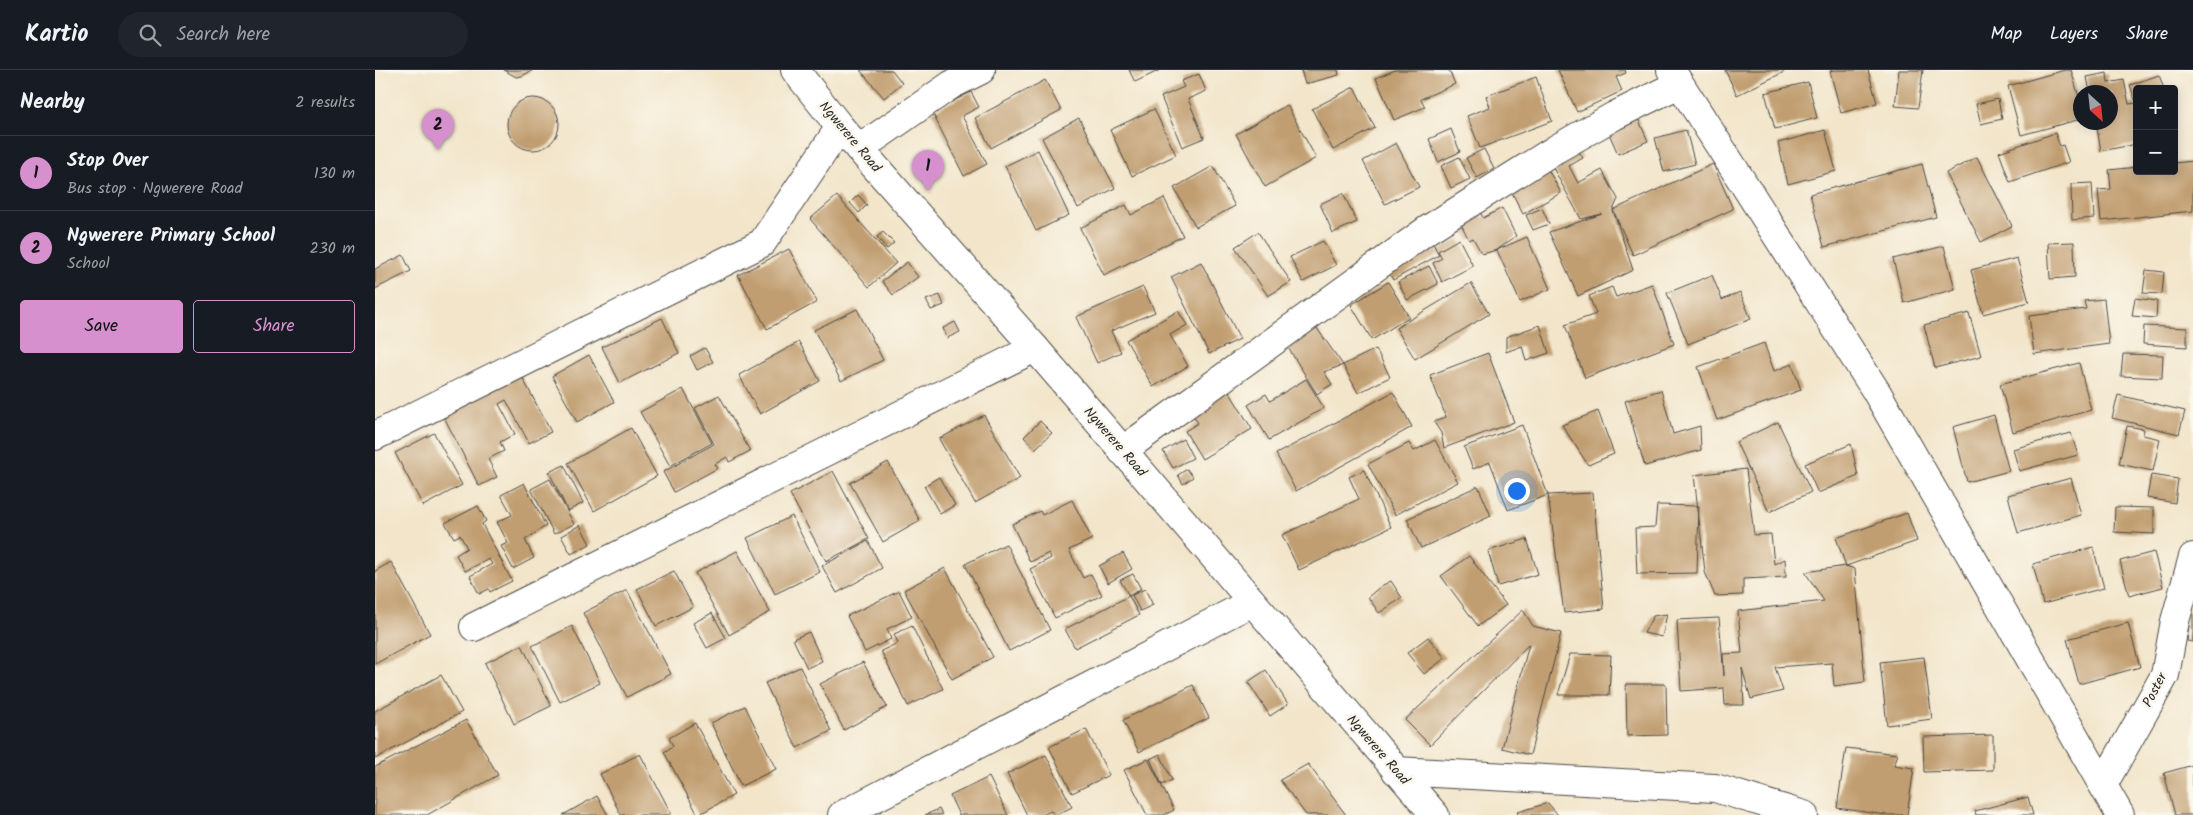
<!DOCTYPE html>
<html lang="en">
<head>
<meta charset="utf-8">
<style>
  :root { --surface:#171b24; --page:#20242c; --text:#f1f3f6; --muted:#9ea1a6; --line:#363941; --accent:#d690ce }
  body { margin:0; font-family:Kalam,sans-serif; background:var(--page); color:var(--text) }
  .controls { position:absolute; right:15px; top:15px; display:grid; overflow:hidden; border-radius:5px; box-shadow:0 2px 12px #0003 }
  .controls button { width:45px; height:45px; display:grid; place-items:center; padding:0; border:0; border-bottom:1px solid var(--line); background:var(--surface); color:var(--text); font:25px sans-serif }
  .compass { position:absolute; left:1698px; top:15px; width:45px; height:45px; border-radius:50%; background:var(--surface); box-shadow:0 2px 12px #0003; rotate:153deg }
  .you { position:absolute; left:1141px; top:420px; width:18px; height:18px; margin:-12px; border:4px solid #fff; border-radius:50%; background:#1a73e8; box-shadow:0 0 0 8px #1a73e833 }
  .badge { display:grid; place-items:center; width:32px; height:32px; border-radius:50%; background:var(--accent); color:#111; font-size:16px; font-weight:700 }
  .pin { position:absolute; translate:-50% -41px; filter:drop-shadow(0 1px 2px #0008) }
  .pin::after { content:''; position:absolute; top:26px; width:18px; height:15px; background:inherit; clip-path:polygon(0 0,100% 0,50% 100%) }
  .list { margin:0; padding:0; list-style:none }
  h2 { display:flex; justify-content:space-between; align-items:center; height:65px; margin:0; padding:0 20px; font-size:21px }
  h2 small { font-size:16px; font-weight:400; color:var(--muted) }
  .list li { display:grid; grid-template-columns:32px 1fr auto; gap:15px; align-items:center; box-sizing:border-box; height:75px; padding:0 20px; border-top:1px solid var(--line) }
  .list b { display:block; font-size:19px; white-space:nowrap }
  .list p { margin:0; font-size:16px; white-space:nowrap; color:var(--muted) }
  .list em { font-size:16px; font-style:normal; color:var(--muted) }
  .actions { display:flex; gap:10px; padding:15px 20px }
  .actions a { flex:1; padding:11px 0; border:1px solid var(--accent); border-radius:5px; text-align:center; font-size:18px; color:var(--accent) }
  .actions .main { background:var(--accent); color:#111 }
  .icon { flex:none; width:28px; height:28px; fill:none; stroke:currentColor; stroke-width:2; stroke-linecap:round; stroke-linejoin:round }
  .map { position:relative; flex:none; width:1818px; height:745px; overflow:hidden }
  header { display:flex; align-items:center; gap:30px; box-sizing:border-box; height:70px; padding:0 25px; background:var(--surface); border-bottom:1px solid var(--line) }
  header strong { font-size:24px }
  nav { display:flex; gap:28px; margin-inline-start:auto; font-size:18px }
  .search { width:350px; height:45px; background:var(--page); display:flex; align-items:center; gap:12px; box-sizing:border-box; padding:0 18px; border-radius:28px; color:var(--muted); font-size:19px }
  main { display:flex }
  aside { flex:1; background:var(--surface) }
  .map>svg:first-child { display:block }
</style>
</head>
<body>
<header>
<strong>Kartio</strong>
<div class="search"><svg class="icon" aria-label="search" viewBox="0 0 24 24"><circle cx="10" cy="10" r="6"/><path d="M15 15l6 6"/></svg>Search here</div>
<nav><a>Map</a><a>Layers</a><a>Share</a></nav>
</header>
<main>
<aside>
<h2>Nearby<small>2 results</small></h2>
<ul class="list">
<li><span class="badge">1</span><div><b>Stop Over</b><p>Bus stop · Ngwerere Road</p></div><em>130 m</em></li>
<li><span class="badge">2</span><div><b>Ngwerere Primary School</b><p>School</p></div><em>230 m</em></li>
</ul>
<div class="actions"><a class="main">Save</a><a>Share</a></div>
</aside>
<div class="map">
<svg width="1818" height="745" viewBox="0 0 1818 745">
  <rect width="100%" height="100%" fill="#fbf7ec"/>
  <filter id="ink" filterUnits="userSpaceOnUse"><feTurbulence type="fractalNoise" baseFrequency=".02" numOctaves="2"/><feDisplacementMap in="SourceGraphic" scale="10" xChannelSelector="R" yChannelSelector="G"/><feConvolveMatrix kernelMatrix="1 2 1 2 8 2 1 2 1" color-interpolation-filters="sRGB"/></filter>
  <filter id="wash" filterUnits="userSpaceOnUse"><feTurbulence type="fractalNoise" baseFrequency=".0096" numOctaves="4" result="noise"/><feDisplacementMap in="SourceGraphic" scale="20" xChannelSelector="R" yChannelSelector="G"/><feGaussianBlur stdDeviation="1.12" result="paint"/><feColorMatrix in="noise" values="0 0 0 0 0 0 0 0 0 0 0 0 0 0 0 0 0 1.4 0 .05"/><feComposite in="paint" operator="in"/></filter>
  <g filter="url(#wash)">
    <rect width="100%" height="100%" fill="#f2e5ca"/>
    <g id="blocks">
      <g fill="#c19e71">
        <polygon points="129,0 158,0 147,6 141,7"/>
        <polygon points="485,0 517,0 527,13 509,28"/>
        <polygon points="754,0 785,0 760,12"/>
        <polygon points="926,0 963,0 964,5 930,14"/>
        <polygon points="1020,0 1074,0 1080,14 1046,29 1050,37 1019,50 1001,8"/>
        <polygon points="1183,0 1250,0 1251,3 1241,7 1247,21 1202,42"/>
        <polygon points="1350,0 1408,0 1409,2 1362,25"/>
        <polygon points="1459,0 1493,0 1502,33 1466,43 1455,1"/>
        <polygon points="1524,0 1548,0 1543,38 1520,36"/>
        <polygon points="1690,0 1696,0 1706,34 1706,49 1646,65 1633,16"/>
        <polygon points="1732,3 1733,13 1749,10 1754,34 1762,33 1762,74 1726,81 1721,52 1736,52 1736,22 1715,22 1712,7"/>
        <polygon points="824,4 831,21 813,29 829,68 807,77 786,27 809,17 806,11"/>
        <polygon points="1784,5 1789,19 1762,19 1762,29 1760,30 1755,15"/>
        <polygon points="1161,7 1177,51 1105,78 1092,46 1115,37 1111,26"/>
        <polygon points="670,10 686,40 616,78 600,48"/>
        <polygon points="1433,12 1442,48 1400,59 1390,23"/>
        <polygon points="979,17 1000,58 958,80 937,39"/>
        <polygon points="596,22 604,37 587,46 612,94 589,106 557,42"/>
        <circle cx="158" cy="54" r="26"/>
        <polygon points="1623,29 1627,49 1606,54 1601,34"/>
        <polygon points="912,35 941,88 890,117 861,64"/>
        <polygon points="779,39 801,85 757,106 735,60"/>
        <polygon points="1262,46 1273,71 1243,84 1232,59"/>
        <polygon points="704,48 740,118 703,138 667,68"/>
        <polygon points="1076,59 1085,82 1063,92 1054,69"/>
        <polygon points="1311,60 1320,94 1289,102 1280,68"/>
        <polygon points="1450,60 1461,101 1413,114 1403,73"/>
        <polygon points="1680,63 1685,76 1688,75 1694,92 1635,112 1624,82"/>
        <polygon points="1021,73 1044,117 1010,134 988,91"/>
        <polygon points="1199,73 1208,88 1194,96 1203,113 1227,100 1243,129 1238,140 1258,200 1203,226 1174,162 1227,144 1206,149 1172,87"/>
        <polygon points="1109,79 1119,99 1102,108 1091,88"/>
        <polygon points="663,80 694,145 661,161 630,96"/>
        <polygon points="1084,87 1095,109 1076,118 1066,96"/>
        <polygon points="1602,87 1637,156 1606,172 1571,103"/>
        <polygon points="1818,91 1818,141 1726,151 1723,120 1736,119 1734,100 1762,97 1762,101 1799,101 1799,93"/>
        <polygon points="1170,94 1186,123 1148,144 1132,113"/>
        <polygon points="1338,94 1358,139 1258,185 1238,140"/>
        <polygon points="1547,94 1561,147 1449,177 1435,124"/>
        <polygon points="838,96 860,136 821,157 799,118"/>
        <polygon points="1717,113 1719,148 1697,150 1696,114"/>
        <polygon points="968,123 982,152 958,163 945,134"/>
        <polygon points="483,125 492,135 484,143 475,133"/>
        <polygon points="462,126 521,193 494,217 435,149"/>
        <polygon points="789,128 808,166 729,205 705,158 751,135 756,145"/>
        <polygon points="1102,136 1108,148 1127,138 1141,166 1122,180 1107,184 1098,168 1094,170 1082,146"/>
        <polygon points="1167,138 1174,154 1158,160 1151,145"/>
        <polygon points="508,162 519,173 512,179 502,167"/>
        <polygon points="883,162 916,212 893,226 860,177"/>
        <polygon points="1152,167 1175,219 1145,232 1122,180"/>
        <polygon points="1055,168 1064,185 1018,210 1009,193"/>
        <polygon points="1084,169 1098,196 1067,212 1058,193 1067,188 1063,181"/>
        <polygon points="948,171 961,195 928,212 915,187"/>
        <polygon points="1699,172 1700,207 1675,209 1673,173"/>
        <polygon points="1569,176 1580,219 1529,233 1518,189"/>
        <polygon points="414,179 442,232 392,259 363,205"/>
        <polygon points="28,185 36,201 0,219 0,199"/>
        <polygon points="1642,188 1654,232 1608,244 1596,200"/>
        <polygon points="532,192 543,207 518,225 507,211"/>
        <polygon points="826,192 865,269 834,284 796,207"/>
        <polygon points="1054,196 1063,214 1032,230 1023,212"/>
        <polygon points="1771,200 1789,202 1787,224 1768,223"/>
        <polygon points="1337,205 1347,230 1365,222 1376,249 1313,274 1292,223"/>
        <polygon points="1013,212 1034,247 997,270 976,235"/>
        <polygon points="1096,213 1114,244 1040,289 1021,258"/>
        <polygon points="1277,214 1299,274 1210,308 1190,255 1221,244 1214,226 1237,217 1241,227"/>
        <polygon points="768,217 780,242 736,261 746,282 722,293 701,247"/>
        <polygon points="565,225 569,235 556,240 551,230"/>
        <polygon points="1760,228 1782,231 1781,248 1757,246"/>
        <polygon points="1729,229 1734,274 1659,284 1654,246 1711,239 1709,231"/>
        <polygon points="482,239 508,290 466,311 439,260"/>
        <polygon points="803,241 812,255 795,265 813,296 778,317 751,270"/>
        <polygon points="1594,243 1606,286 1560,298 1549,255"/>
        <polygon points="287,248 304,283 245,313 227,277"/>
        <polygon points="580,252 585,262 572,268 568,258"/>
        <polygon points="1165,255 1174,283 1151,291 1147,276 1131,282 1131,267"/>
        <polygon points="1769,256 1812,258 1812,277 1768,274"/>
        <polygon points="941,257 968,295 949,302 957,314 942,324 912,276"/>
        <polygon points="424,272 445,311 385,344 364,305"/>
        <polygon points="1389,273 1399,301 1417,294 1426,320 1342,350 1323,297"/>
        <polygon points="330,278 338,292 322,300 315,286"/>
        <polygon points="1001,279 1015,307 983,323 968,295"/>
        <polygon points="1113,283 1139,352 1069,378 1066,363 1059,352 1071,347 1055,305"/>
        <polygon points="1748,284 1788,285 1787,308 1746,306"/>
        <polygon points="214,285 239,332 202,352 177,306"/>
        <polygon points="1704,293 1716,340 1638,362 1625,314"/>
        <polygon points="143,299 176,362 154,373 131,330 124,334 140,364 125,372 129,381 113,389 122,407 104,416 68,345"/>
        <polygon points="931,309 949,338 894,370 873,335 891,324 895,331"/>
        <polygon points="852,318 877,359 827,389 810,361 823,353 815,341"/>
        <polygon points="308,319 337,373 295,396 265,342"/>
        <polygon points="1286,320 1298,364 1325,356 1326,380 1270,396 1250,331"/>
        <polygon points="1018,322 1037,357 921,421 901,384"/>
        <polygon points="344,325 375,381 354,392 352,387 340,394 343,398 299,422 288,402 339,374 320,338"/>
        <polygon points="1743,325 1810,341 1804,364 1737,348"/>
        <polygon points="1223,341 1239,384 1213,395 1187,355"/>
        <polygon points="609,345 645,408 600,433 564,369"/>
        <polygon points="1619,345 1634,401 1592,412 1578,357"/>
        <polygon points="665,351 677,363 660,379 649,367"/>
        <polygon points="1403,352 1436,422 1394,442 1361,372"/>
        <polygon points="1147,355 1173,425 1133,440 1115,392 1098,399 1089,377"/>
        <polygon points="1752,356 1769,359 1768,365 1785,369 1778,401 1744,394"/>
        <polygon points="256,358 282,406 219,441 193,393"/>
        <polygon points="59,363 87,415 48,436 20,383"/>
        <polygon points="1696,363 1703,385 1644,401 1638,379"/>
        <polygon points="808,369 818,388 798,398 788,381"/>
        <polygon points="1060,370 1083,412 1020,445 993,394 1034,373 1039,381"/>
        <polygon points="1476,374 1483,406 1443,423 1430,394"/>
        <polygon points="513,392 545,451 508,472 475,413"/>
        <polygon points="189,395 208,433 193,441 174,402"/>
        <polygon points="812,399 818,407 808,414 803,405"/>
        <polygon points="1371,399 1379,465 1396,464 1399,494 1410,489 1411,507 1368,509 1368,525 1340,526 1330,502 1319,405"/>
        <polygon points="989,400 1016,457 924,500 907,465 984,429 974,407"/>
        <polygon points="458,401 494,469 451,491 415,424"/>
        <polygon points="1776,405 1803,409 1800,433 1772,428"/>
        <polygon points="564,407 580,435 565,444 549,416"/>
        <polygon points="1696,408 1706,445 1643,463 1633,425"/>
        <polygon points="175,409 199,454 179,464 156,419"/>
        <polygon points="149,413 171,456 150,470 159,488 138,499 126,476 133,473 122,452 137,445 126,425"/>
        <polygon points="1103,416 1116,446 1046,478 1032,449"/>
        <polygon points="1218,423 1229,539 1189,543 1173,425"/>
        <polygon points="697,430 717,469 694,480 708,508 716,504 727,525 680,548 655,499 676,488 674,483 655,492 637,454 665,441 667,445"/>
        <polygon points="1282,435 1324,436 1322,503 1262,504 1260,458 1280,457"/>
        <polygon points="103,436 111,451 107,454 137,511 115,522 114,519 104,524 95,506 117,494 114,489 90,501 81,485 92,478 85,465 79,468 70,453"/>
        <polygon points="1740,437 1779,438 1779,464 1739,462"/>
        <polygon points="1532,443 1542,471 1471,496 1461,468"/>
        <polygon points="417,446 445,502 400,524 372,468"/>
        <polygon points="205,455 215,474 196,484 186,466"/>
        <polygon points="1152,469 1163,504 1123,516 1113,481"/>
        <polygon points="493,471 507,498 462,523 447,496"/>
        <polygon points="631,474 675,560 634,581 590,494"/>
        <polygon points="1718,477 1729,518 1668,534 1658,494"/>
        <polygon points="362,481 395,542 354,565 320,503"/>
        <polygon points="1779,482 1788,517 1754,526 1745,491"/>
        <polygon points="748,483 757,499 733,513 724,496"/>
        <polygon points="1094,486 1131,535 1103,556 1066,506"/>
        <polygon points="16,492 55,564 0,594 0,501"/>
        <polygon points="1471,496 1480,499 1490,612 1459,616 1457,593 1400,597 1408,621 1376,629 1367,598 1369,635 1350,635 1349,618 1306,621 1302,550 1344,548 1349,606 1348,584 1367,583 1363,541 1449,531 1430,502"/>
        <polygon points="570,498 618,587 577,609 529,520"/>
        <polygon points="299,501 318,537 281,556 262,519"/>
        <polygon points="758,504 766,519 754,526 745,510"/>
        <polygon points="1016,511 1027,528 1004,543 993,527 1006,516"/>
        <polygon points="770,519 778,535 765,541 757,525"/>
        <polygon points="252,520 296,604 252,627 208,543"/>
        <polygon points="524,521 537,547 512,559 516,569 490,582 472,546"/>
        <polygon points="754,526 764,545 700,578 690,559"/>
        <polygon points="1817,532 1818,532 1818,572 1812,571"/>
        <polygon points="1148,540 1158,556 1186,563 1155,685 1127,678 1154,574 1055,675 1030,650"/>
        <polygon points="337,543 351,568 332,578 318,553"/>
        <polygon points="1292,544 1287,567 1269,563 1278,546"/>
        <polygon points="1753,553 1765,597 1704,614 1692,569"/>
        <polygon points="197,556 225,613 185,632 157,576"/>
        <polygon points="537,556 568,619 533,636 506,581 523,573 519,564"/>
        <polygon points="434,562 447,591 432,598 418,569"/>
        <polygon points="1053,567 1070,588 1049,604 1032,583"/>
        <polygon points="147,575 176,636 139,654 110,593"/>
        <polygon points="1195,584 1236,585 1234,625 1183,625"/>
        <polygon points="1549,587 1557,649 1512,655 1505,592"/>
        <polygon points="488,592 512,637 469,660 445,614"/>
        <polygon points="425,597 456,661 422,678 390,613"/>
        <polygon points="891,600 913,634 895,646 873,612"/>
        <polygon points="66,605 87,642 0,689 0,641"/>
        <polygon points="1251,614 1291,614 1292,665 1252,666"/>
        <polygon points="818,615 834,648 764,682 748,650"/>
        <polygon points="370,636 401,699 366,716 336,653"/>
        <polygon points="91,650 123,705 52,745 0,745 0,697"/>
        <polygon points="320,653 359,725 323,745 289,682 298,676 294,668"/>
        <polygon points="711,659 734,705 697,723 674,677"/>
        <polygon points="1618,665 1618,700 1549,702 1548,667"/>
        <polygon points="1471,678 1523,684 1519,695 1539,698 1532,745 1511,745 1462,738"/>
        <polygon points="265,684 296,743 293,745 246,745 225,704"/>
        <polygon points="785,684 797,710 787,715 775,689"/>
        <polygon points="671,685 697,737 681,745 676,741 667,745 652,745 632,704"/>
        <polygon points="773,689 799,740 789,745 772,745 749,700"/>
        <polygon points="933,694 971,745 931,745 905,710"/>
        <polygon points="1818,695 1818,745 1800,745 1789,703"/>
        <polygon points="614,707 633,745 584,745 575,726"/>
        <polygon points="222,726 233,745 188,745"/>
        <polygon points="1653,727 1658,745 1601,745 1600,741"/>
        <polygon points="1173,733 1183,745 1142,745 1143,742"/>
        <polygon points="564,739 567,745 550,745"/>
      </g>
    </g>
  </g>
  <g filter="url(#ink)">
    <use href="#blocks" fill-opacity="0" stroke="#494743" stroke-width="1"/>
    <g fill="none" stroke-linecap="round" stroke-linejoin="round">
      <g stroke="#494743" stroke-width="30">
        <g id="minor">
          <polyline points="420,0 465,57 660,278 1060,745"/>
          <polyline points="1296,0 1501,321 1745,745"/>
          <polyline points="484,79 576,15 606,0"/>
          <polyline points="0,366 387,173 465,57"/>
          <polyline points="747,381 1052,160 1181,79 1239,46 1304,14"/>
          <polyline points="99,557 660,278"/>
          <polyline points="1021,701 1340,718 1429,745"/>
          <polyline points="1728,715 1790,605 1800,551 1818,487"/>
          <polyline points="467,745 877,532"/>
        </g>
      </g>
      <use href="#minor" stroke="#fff" stroke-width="28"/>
    </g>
  </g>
  <g text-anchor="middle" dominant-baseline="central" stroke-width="5" stroke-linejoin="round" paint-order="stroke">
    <g font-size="14" fill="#2b2b2b" stroke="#fbf7ec">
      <text transform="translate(475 67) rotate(50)">Ngwerere Road</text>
      <text transform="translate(740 372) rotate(49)">Ngwerere Road</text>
      <text transform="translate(1780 620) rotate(-63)">Poster</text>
      <text transform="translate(1003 680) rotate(49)">Ngwerere Road</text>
    </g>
  </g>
</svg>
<div class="controls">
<button>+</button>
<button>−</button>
</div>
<svg class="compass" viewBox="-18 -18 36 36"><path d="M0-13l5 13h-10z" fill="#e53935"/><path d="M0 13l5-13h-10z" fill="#9ea1a6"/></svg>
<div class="you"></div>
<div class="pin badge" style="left:553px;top:121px">1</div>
<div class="pin badge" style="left:63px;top:80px">2</div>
</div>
</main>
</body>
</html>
